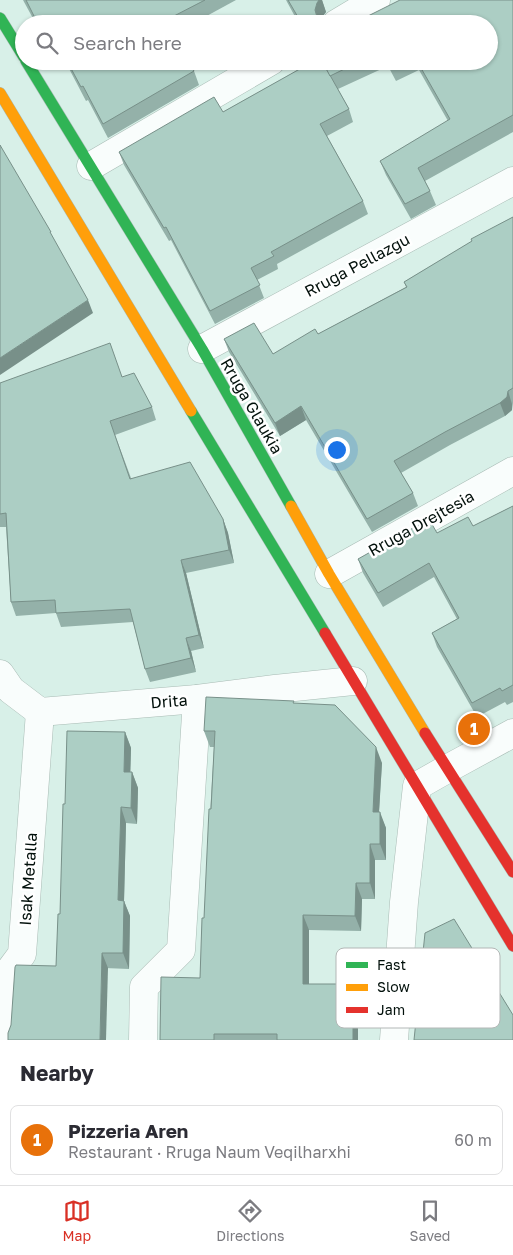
<!DOCTYPE html>
<html lang="en">
<head>
<meta charset="utf-8">
<style>
  :root { --surface:#fff; --page:#f2f2f3; --text:#2b2b33; --muted:#7c7c81; --line:#e1e1e2; --accent:#d93025 }
  body { margin:0; font-family:"Golos Text",sans-serif; background:var(--page); color:var(--text) }
  .you { position:absolute; left:336px; top:449px; width:18px; height:18px; margin:-12px; border:4px solid #fff; border-radius:50%; background:#1a73e8; box-shadow:0 0 0 8px #1a73e833 }
  .badge { display:grid; place-items:center; width:32px; height:32px; border-radius:50%; background:var(--accent); color:#fff; font-size:16px; font-weight:700 }
  .pin { position:absolute; translate:-50% -50%; border:2px solid #fff; box-shadow:0 1px 5px #0006 }
  .list { margin:0; padding:0; list-style:none }
  h2 { display:flex; justify-content:space-between; align-items:center; height:65px; margin:0; padding:0 20px; font-size:21px }
  h2 small { font-size:16px; font-weight:400; color:var(--muted) }
  .list li { display:grid; grid-template-columns:32px 1fr auto; gap:15px; align-items:center; box-sizing:border-box; height:70px; margin:0 10px 10px; padding:0 10px; border:1px solid var(--line); border-radius:8px }
  .list b { display:block; font-size:19px; white-space:nowrap }
  .list p { margin:0; font-size:16px; white-space:nowrap; color:var(--muted) }
  .list em { font-size:16px; font-style:normal; color:var(--muted) }
  .icon { flex:none; width:28px; height:28px; fill:none; stroke:currentColor; stroke-width:2; stroke-linecap:round; stroke-linejoin:round }
  .map { position:relative; flex:none; width:513px; height:1040px; overflow:hidden }
  .search { position:absolute; background:var(--surface); box-shadow:0 1px 4px #0004; left:15px; right:15px; top:15px; height:55px; display:flex; align-items:center; gap:12px; box-sizing:border-box; padding:0 18px; border-radius:28px; color:var(--muted); font-size:19px }
  .sheet { height:145px; background:var(--surface) }
  nav { display:flex; justify-content:space-around; align-items:center; box-sizing:border-box; height:70px; border-top:1px solid var(--line); background:var(--surface); font-size:14px; color:var(--muted) }
  nav a { display:grid; justify-items:center; gap:2px }
  nav .on { color:var(--accent) }
  .map>svg:first-child { display:block }
</style>
</head>
<body>
<div class="map">
<svg width="513" height="1040" viewBox="0 0 513 1040">
  <rect width="100%" height="100%" fill="#d8f0e8"/>
  <g fill="none" stroke-linecap="round" stroke-linejoin="round">
    <g stroke="#a8bbb4" stroke-width="29">
      <g id="street">
        <polyline points="336,24 376,0"/>
        <polyline points="91,166 271,61"/>
        <polyline points="202,349 513,181"/>
        <polyline points="329,574 513,471"/>
        <polyline points="0,674 11,690 40,712 197,699 275,689 353,681"/>
        <polyline points="1,1040 5,977 22,954 40,712"/>
        <polyline points="143,1040 144,987 181,950 197,699"/>
        <polyline points="394,1040 404,902 417,786 447,769 513,733"/>
      </g>
    </g>
    <g stroke="#a8bbb4" stroke-width="12">
      <g id="fast">
        <polyline points="0,18 24,57"/>
        <polyline points="26,61 202,349 291,506"/>
        <polyline points="191,411 325,633"/>
      </g>
    </g>
    <g stroke="#a8bbb4" stroke-width="12">
      <g id="slow">
        <polyline points="0,93 191,411"/>
        <polyline points="291,506 329,574 425,733"/>
      </g>
    </g>
    <g stroke="#a8bbb4" stroke-width="12">
      <g id="jam">
        <polyline points="325,633 513,946"/>
        <polyline points="425,733 513,872"/>
      </g>
    </g>
    <use href="#street" stroke="#f9fdfc" stroke-width="28"/>
    <use href="#fast" stroke="#30b455" stroke-width="11"/>
    <use href="#slow" stroke="#ff9f0a" stroke-width="11"/>
    <use href="#jam" stroke="#e5322d" stroke-width="11"/>
  </g>
  <g fill="#94b1a9">
    <polygon points="23,0 236,0 192,24 36,24"/>
    <polygon points="286,0 322,0 326,12 322,17 321,21 324,24 299,24"/>
    <polygon points="513,0 513,132 425,181 430,191 436,205 411,219 386,175 380,161 448,121 419,70 396,81 388,66 338,89 349,109 353,122 327,136 363,201 368,214 277,264 278,269 257,280 264,298 215,324 171,240 169,241 124,165 119,152 223,112 314,61 489,61"/>
    <polygon points="65,61 188,61 194,71 199,85 108,138 88,100 86,101"/>
    <polygon points="513,217 513,403 512,410 505,416 450,445 401,473 413,493 418,506 372,532 306,420 280,436 229,352 224,339 273,354 318,334 406,287 404,282"/>
    <polygon points="122,377 152,407 156,420 115,435 131,478 223,519 228,533 234,563 186,573 204,648 191,651 196,672 150,682 145,669 133,622 61,627 56,613 16,616 11,602 6,527 0,527 0,383"/>
    <polygon points="513,506 513,702 507,705 505,702 477,717 437,647 432,633 457,619 434,577 383,607 363,573 358,559 437,533 473,526"/>
    <polygon points="294,703 382,763 379,812 386,828 386,860 375,860 375,899 362,899 361,931 309,930 309,984 354,1000 354,1017 358,1029 358,1040 160,1040 200,978 204,918 214,747 210,747 204,731"/>
    <polygon points="125,732 131,748 130,772 132,772 138,788 137,824 126,823 124,901 130,916 129,969 56,966 60,914 65,804"/>
  </g>
  <g fill="#789089">
    <polygon points="319,0 322,0 326,12 322,17 320,24 315,10 317,3"/>
    <polygon points="88,300 93,313 0,375 0,358"/>
    <polygon points="508,391 512,404 512,410 505,416 500,403"/>
    <polygon points="301,406 306,420 280,436 275,423"/>
    <polygon points="223,519 228,533 234,563 229,550"/>
    <polygon points="181,560 186,573 204,648 199,635"/>
    <polygon points="186,638 191,651 196,672 191,658"/>
    <polygon points="125,732 131,748 130,788 124,772"/>
    <polygon points="376,747 382,763 378,828 373,812"/>
    <polygon points="132,772 138,788 137,824 131,808"/>
    <polygon points="121,807 126,823 124,901 130,916 129,969 123,953 118,900"/>
    <polygon points="380,812 386,828 386,860 380,844"/>
    <polygon points="370,844 375,860 375,899 370,883"/>
    <polygon points="356,883 362,899 361,931 355,916"/>
    <polygon points="303,915 309,930 309,1000 303,984"/>
    <polygon points="102,953 108,968 106,1040 100,1040"/>
    <polygon points="348,984 354,1000 354,1017 358,1029 358,1040 353,1040 348,1014"/>
  </g>
  <g fill="#accec4" stroke="#789089">
    <polygon points="26,0 205,0 174,16 178,24 38,24"/>
    <polygon points="288,0 319,0 317,3 315,10 317,17 324,24 302,24"/>
    <polygon points="400,0 513,0 513,115 418,168 430,191 405,204 380,161 450,119 417,61 489,61 489,24 352,24"/>
    <polygon points="67,61 188,61 194,71 103,124 83,86 81,87"/>
    <polygon points="314,61 322,61 349,109 320,124 363,201 271,252 274,256 251,268 260,285 210,311 166,227 164,228 119,152 214,97 223,112"/>
    <polygon points="322,61 361,61 330,76"/>
    <polygon points="387,61 402,61 390,67"/>
    <polygon points="0,145 51,232 50,232 88,300 0,358"/>
    <polygon points="513,217 513,388 508,391 507,397 500,403 445,432 394,461 413,493 367,519 301,406 275,423 224,339 254,323 273,354 315,329 318,334 407,287 404,282 472,241 471,239"/>
    <polygon points="110,343 122,377 134,373 152,407 110,421 130,479 190,462 223,519 229,550 181,560 199,635 186,638 191,658 145,669 130,609 56,613 55,600 11,602 6,513 0,514 0,383"/>
    <polygon points="513,506 513,685 502,691 500,688 472,703 432,633 459,618 429,563 378,593 358,559 429,519 437,533 468,517 473,526"/>
    <polygon points="206,697 294,701 293,703 335,705 376,747 373,812 380,812 380,844 370,844 370,883 356,883 355,916 303,915 303,984 348,984 348,1014 353,1014 353,1040 277,1040 277,1034 214,1034 214,1040 160,1040 161,977 200,978 202,918 204,918 209,809 211,809 215,731 204,731"/>
    <polygon points="67,731 125,732 124,772 132,772 131,808 121,807 118,900 124,901 123,953 102,953 100,1040 8,1040 8,1033 11,1025 15,967 16,965 56,966 58,914 60,914 63,804 65,804"/>
    <polygon points="454,919 513,1015 513,1040 414,1040 425,933"/>
  </g>
  <g text-anchor="middle" dominant-baseline="central" stroke-width="5" stroke-linejoin="round" paint-order="stroke">
    <g font-size="16" fill="#02100b" stroke="#fff">
      <text transform="translate(357 265) rotate(-28)">Rruga Pellazgu</text>
      <text transform="translate(252 406) rotate(60)">Rruga Glaukia</text>
      <text transform="translate(421 523) rotate(-29)">Rruga Drejtesia</text>
      <text transform="translate(169 701) rotate(-5)">Drita</text>
      <text transform="translate(28 879) rotate(-86)">Isak Metalla</text>
    </g>
  </g>
  <rect x="336" y="948" width="164" height="80" rx="8" fill="#fff" stroke="#b3b7b6" stroke-width="1"/>
  <rect x="346" y="962" width="22" height="6" fill="#30b455"/>
  <rect x="346" y="984" width="22" height="7" fill="#ff9f0a"/>
  <rect x="346" y="1007" width="22" height="6" fill="#e5322d"/>
  <g font-size="14" fill="#02100b">
    <text x="377" y="970">Fast</text>
    <text x="377" y="992">Slow</text>
    <text x="377" y="1015">Jam</text>
  </g>
</svg>
<div class="you"></div>
<div class="pin badge" style="left:474px;top:729px;background:#e8710a">1</div>
<div class="search"><svg class="icon" aria-label="search" viewBox="0 0 24 24"><circle cx="10" cy="10" r="6"/><path d="M15 15l6 6"/></svg>Search here</div>
</div>
<section class="sheet">
<h2>Nearby<small></small></h2>
<ul class="list">
<li><span class="badge" style="background:#e8710a">1</span><div><b>Pizzeria Aren</b><p>Restaurant · Rruga Naum Veqilharxhi</p></div><em>60 m</em></li>
</ul>
</section>
<nav>
<a class="on"><svg class="icon" aria-label="map" viewBox="0 0 24 24"><path d="M3 6l6-2 6 2 6-2v14l-6 2-6-2-6 2zM9 4v14M15 6v14"/></svg>Map</a>
<a><svg class="icon" aria-label="directions" viewBox="0 0 24 24"><path d="M12 3l9 9-9 9-9-9zM9 14v-3h6M13 9l2 2-2 2"/></svg>Directions</a>
<a><svg class="icon" aria-label="saved" viewBox="0 0 24 24"><path d="M7 4h10v16l-5-4-5 4z"/></svg>Saved</a>
</nav>
</body>
</html>
